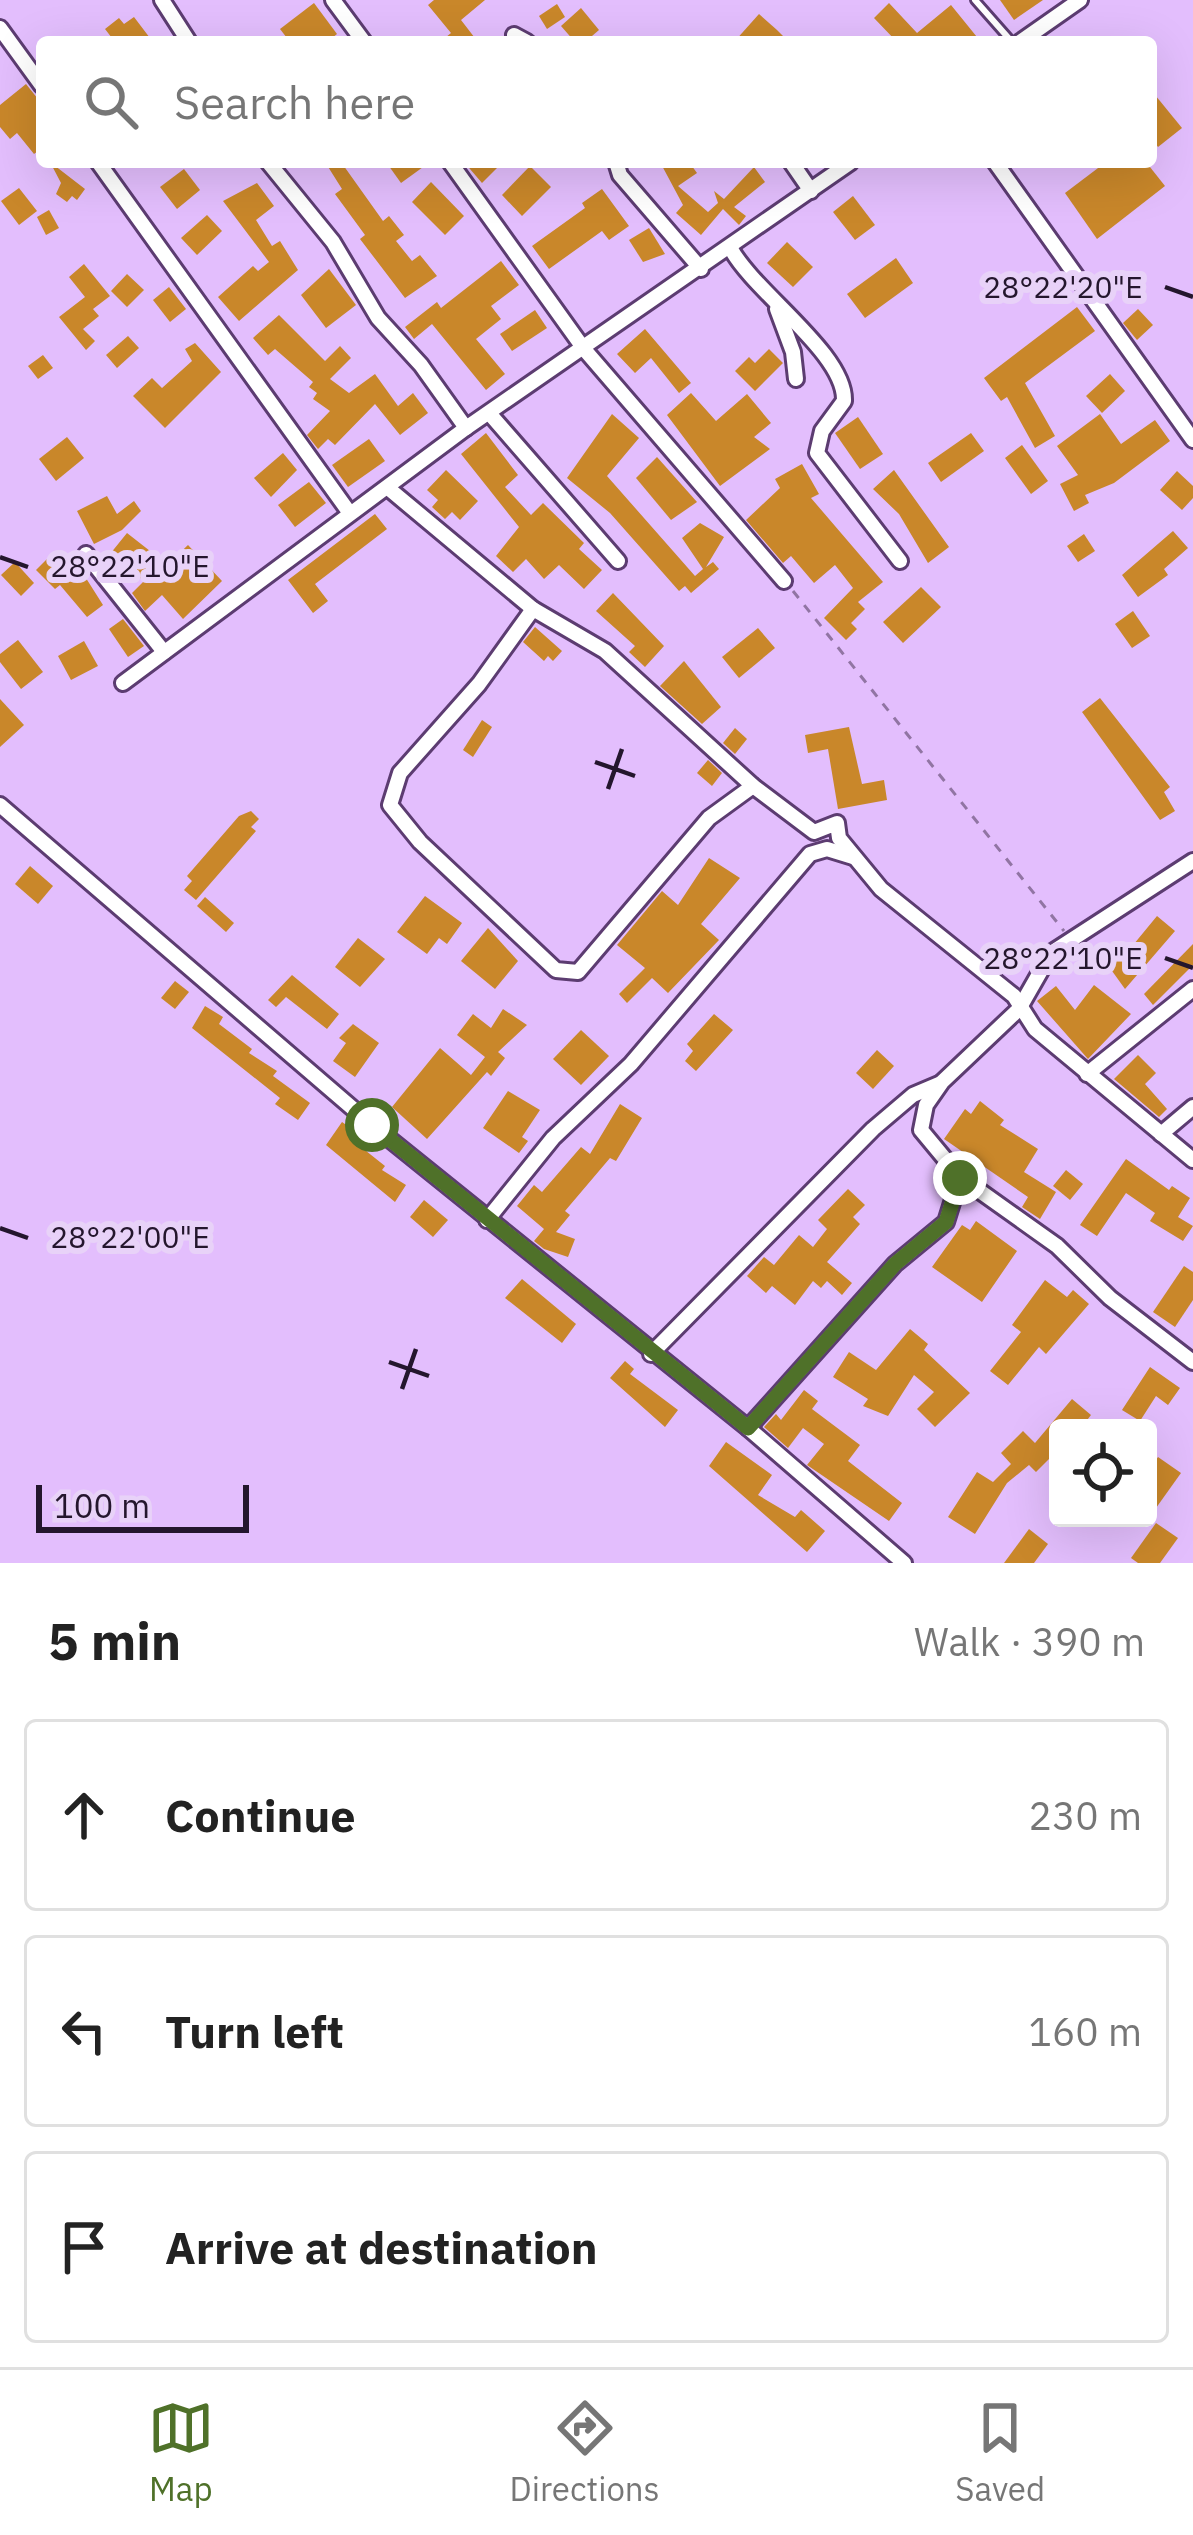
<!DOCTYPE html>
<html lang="en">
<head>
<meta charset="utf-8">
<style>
  :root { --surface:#fff; --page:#f6f6f6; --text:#222; --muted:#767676; --line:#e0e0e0; --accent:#4f7129 }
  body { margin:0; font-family:"IBM Plex Sans",sans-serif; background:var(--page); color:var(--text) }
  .controls { position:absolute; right:36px; bottom:36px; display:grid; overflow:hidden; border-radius:12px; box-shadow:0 12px 48px #0002 }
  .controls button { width:108px; height:108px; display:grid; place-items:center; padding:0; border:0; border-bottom:3px solid var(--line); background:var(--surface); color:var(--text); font:60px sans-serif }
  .scale { position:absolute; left:36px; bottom:30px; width:213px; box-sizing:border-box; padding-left:12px; border:6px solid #24162d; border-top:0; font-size:33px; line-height:42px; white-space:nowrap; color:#24162d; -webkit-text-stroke:9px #e8d2f8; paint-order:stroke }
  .stop { position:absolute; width:36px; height:36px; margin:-27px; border:9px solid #4f7129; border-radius:50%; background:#fff }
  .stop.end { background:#4f7129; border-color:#fff; box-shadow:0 3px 12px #0008 }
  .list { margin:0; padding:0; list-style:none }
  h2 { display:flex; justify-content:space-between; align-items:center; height:156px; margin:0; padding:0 48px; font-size:51px }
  h2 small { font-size:39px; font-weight:400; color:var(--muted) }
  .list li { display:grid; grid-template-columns:78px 1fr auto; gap:36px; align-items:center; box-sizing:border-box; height:192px; margin:0 24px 24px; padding:0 24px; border:3px solid var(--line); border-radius:12px }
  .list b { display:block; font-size:45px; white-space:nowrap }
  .list em { font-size:39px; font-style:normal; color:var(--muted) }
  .icon { flex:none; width:66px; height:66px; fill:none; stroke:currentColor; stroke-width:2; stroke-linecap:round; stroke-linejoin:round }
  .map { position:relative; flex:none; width:1193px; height:1563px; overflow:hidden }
  .search { position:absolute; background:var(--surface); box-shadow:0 12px 48px #0002; left:36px; right:36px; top:36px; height:132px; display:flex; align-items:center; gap:30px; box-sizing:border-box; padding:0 42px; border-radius:12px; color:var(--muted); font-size:45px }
  .sheet { height:804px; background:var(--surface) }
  nav { display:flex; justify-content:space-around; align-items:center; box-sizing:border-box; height:168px; border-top:3px solid var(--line); background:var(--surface); font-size:33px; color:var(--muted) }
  nav a { display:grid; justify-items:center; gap:6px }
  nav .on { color:var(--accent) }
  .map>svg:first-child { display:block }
</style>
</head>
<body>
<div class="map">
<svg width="1193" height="1563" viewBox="0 0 1193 1563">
  <rect width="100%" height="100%" fill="#e3befd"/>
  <g fill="#c9872a">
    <polygon points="434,0 485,0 461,20 478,42 440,42 451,33 428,5"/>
    <polygon points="1000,0 1043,0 1014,20"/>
    <polygon points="314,3 337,34 327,42 290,42 280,29"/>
    <polygon points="889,3 917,33 951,5 981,42 897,42 874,18"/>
    <polygon points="557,4 565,17 547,29 539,16"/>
    <polygon points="581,8 599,30 585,42 575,42 561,26"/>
    <polygon points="759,14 777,30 789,42 734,42"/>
    <polygon points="134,17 153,42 115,42 105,29 119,18 124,24"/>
    <polygon points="26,84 42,104 42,148 34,154 17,133 10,139 0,127 0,105"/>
    <polygon points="1151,90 1182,128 1158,147 1151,138"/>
    <polygon points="50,162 85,189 77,200 72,196 67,202 56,194 61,183"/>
    <polygon points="325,162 341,162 383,221 389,216 404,235 396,241 412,261 420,255 437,276 405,298 360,239 365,235 335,194 342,189"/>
    <polygon points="386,162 430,162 401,183"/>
    <polygon points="464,162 503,162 482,183"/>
    <polygon points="660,162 689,162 697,173 678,186 708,212 718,203 714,191 724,199 754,167 765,182 734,207 746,216 739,225 723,209 701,235 676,213 683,205"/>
    <polygon points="1106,162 1146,162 1165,186 1097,239 1065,193"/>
    <polygon points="530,166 551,187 522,216 502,195"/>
    <polygon points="184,169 200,190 177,209 160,187"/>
    <polygon points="431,182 464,216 445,235 412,202"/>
    <polygon points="257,183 274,206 256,220 272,246 280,241 298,270 239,321 218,297 253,266 258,271 269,262 223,201"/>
    <polygon points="19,188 37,211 19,225 1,201"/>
    <polygon points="602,189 629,226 609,240 602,231 549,269 532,246 585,208 582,203"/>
    <polygon points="853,196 875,225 855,240 833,212"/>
    <polygon points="49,210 59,228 46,235 37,217"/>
    <polygon points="207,215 222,231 197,255 181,238"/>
    <polygon points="649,228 665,254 643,262 629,240"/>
    <polygon points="787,242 813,267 793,287 767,263"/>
    <polygon points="896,258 913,283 865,318 847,294"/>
    <polygon points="501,261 519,285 491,306 501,319 476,339 505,374 486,390 432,324 414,339 405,327 437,302 441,308"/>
    <polygon points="84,264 110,296 93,309 99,316 83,329 95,341 86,350 59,317 85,297 69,277"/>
    <polygon points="329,269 356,305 326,328 301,295"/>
    <polygon points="127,274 144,290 127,307 111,291"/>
    <polygon points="169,287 186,309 170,322 153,300"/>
    <polygon points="1077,307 1095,331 1025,383 1055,436 1035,448 1007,397 1001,401 984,378"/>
    <polygon points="1138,309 1153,325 1137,340 1123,323"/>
    <polygon points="535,310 547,328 512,351 500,334"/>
    <polygon points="279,315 325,361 340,346 351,358 330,379 349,393 375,374 398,406 413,393 428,413 400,435 375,404 335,445 328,439 318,449 307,435 330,411 313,399 317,393 309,387 313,382 275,349 268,355 253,338"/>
    <polygon points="645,329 691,383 679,393 651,358 635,373 617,354"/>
    <polygon points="128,336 139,348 117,368 106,355"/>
    <polygon points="195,343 221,372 165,428 133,396 152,378 162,388 192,361 185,349"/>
    <polygon points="769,349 783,363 755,391 735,371 749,357 755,363"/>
    <polygon points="43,355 53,368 38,379 28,366"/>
    <polygon points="1110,374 1125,391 1102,413 1086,396"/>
    <polygon points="691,393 716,421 747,394 771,423 754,437 770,449 720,486 667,415"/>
    <polygon points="612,414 639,438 607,476 695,576 703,569 682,538 700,523 724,537 706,567 713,562 719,569 691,593 685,586 679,591 610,513 567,478"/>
    <polygon points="1100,414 1121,444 1155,420 1170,441 1114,483 1085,495 1089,503 1074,511 1060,484 1078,475 1057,446"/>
    <polygon points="858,417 883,454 860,469 835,433"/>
    <polygon points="486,433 518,475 505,487 531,515 543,503 584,543 579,549 602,570 584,589 559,565 544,579 526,559 513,572 496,556 519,527 461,454"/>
    <polygon points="971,433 984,451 941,482 928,463"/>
    <polygon points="67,437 84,458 56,481 39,459"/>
    <polygon points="369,439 385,461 348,487 332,465"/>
    <polygon points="1022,445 1048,481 1031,494 1005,458"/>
    <polygon points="283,453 297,470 271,497 254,478"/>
    <polygon points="657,457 697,502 671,520 636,478"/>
    <polygon points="802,464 819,494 811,498 883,582 858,602 865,609 851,623 857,629 846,640 824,618 853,588 835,565 814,583 791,556 783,563 746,520 780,488 775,479"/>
    <polygon points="446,470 478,501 460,520 452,512 445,519 432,507 438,500 427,490"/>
    <polygon points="894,470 949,547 928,563 899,514 873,489"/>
    <polygon points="1177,471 1193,486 1193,498 1182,510 1160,490"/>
    <polygon points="309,482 326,503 295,527 278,505"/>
    <polygon points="107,496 117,514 134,501 141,511 122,530 94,544 77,511"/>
    <polygon points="375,514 387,529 315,584 328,601 313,613 288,580"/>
    <polygon points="1173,531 1188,548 1164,569 1168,575 1138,597 1122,575"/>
    <polygon points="127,533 150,551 147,555 161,571 188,545 222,581 183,619 162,595 145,611 132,593 144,581 110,554"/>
    <polygon points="1084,534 1095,551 1078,562 1067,546"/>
    <polygon points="53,553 80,579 84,575 103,605 87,617 60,585 55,589 36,570"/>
    <polygon points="15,562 34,583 21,596 1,575"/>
    <polygon points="921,587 941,607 903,643 883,622"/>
    <polygon points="613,593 664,646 645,667 629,652 635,646 596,611"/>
    <polygon points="1133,611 1150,636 1132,648 1115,624"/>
    <polygon points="123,619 144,646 128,657 109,629"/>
    <polygon points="535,627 562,651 553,661 548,656 544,661 523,642"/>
    <polygon points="758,628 775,648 739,678 722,657"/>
    <polygon points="18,640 43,672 21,689 0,662 0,654"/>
    <polygon points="84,641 98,666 71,680 58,656"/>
    <polygon points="684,661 721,707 702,724 660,686"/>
    <polygon points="1100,698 1170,787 1164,792 1175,811 1160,820 1082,712"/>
    <polygon points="0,699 24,725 0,747"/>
    <polygon points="482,720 492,727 473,757 463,750"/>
    <polygon points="849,727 862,784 884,780 887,800 838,809 828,749 808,753 805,735"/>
    <polygon points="735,728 747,739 735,754 723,743"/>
    <polygon points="708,760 722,773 712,786 697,773"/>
    <polygon points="251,811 259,819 251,827 256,831 196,900 184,890 192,881 187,876 239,816"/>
    <polygon points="709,858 740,878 701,924 719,940 668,993 652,978 627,1003 619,994 645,968 617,945 662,891 678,905"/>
    <polygon points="30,866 53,886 38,904 15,884"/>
    <polygon points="425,896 462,923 447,944 439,938 427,954 397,932"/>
    <polygon points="205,897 234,923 226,932 197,906"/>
    <polygon points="1157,916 1175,931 1125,989 1102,957 1123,942 1129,950"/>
    <polygon points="488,928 518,961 495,989 461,961"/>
    <polygon points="358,938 385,959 360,987 335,967"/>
    <polygon points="1193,944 1193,965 1153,1005 1144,994"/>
    <polygon points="292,975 339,1014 327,1029 286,997 276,1007 268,1000"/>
    <polygon points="175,981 189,992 175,1009 161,998"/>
    <polygon points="1094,985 1131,1014 1088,1059 1037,1001 1056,986 1075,1010"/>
    <polygon points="205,1006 223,1017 219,1024 252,1049 249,1053 277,1071 273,1076 310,1103 298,1120 275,1104 280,1098 192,1028"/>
    <polygon points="503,1009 527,1025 498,1052 505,1058 491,1076 487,1072 427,1139 392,1107 440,1048 471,1075 485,1057 457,1035 473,1014 491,1028"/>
    <polygon points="714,1014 733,1030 696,1071 685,1061 693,1051 687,1044"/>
    <polygon points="353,1024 379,1043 355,1077 333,1061 346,1043 339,1038"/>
    <polygon points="581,1030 609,1056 581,1085 553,1059"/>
    <polygon points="877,1050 894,1066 873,1089 856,1073"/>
    <polygon points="1138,1055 1156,1073 1145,1084 1167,1109 1159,1117 1114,1079"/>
    <polygon points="508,1091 540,1110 522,1137 528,1141 519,1153 483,1128"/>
    <polygon points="980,1101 1004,1120 1000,1125 1038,1149 1024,1172 1056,1192 1040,1219 1022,1207 1028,1197 944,1139 965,1109 971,1114"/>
    <polygon points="620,1104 642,1118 616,1161 610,1158 565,1211 570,1215 556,1232 575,1239 568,1257 544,1249 534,1241 544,1229 517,1206 534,1185 542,1192 581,1147 590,1154"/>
    <polygon points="342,1122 355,1131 351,1139 385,1166 382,1170 406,1185 395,1202 326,1145"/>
    <polygon points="1126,1159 1169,1190 1172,1186 1190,1198 1178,1217 1193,1226 1183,1241 1150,1221 1155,1213 1126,1193 1097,1236 1080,1225"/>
    <polygon points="1066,1170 1083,1184 1070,1200 1053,1186"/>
    <polygon points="848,1189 865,1205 853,1217 860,1224 827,1262 852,1283 842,1295 827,1281 821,1288 813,1281 795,1305 772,1286 766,1293 747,1276 764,1257 774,1265 799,1235 813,1247 827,1229 818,1220"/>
    <polygon points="424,1200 448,1220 433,1237 410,1217"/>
    <polygon points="976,1221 1017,1251 982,1302 932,1267 962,1225 970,1230"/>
    <polygon points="1184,1266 1193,1272 1193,1300 1175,1327 1153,1312"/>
    <polygon points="522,1279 576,1324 562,1343 505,1298"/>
    <polygon points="1045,1280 1067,1297 1073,1290 1089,1304 1046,1354 1039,1347 1008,1385 990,1371 1021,1332 1012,1325"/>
    <polygon points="910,1329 928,1344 924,1350 970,1393 935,1427 917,1409 934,1392 914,1375 888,1416 863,1406 868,1399 833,1377 849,1352 876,1370"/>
    <polygon points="625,1361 634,1369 630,1374 678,1410 665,1427 610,1378"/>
    <polygon points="1150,1367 1180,1388 1168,1405 1156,1396 1140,1421 1122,1410"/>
    <polygon points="804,1390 818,1401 812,1409 860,1445 848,1461 902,1503 889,1521 807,1465 824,1444 803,1428 788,1448 764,1427 776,1414 781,1420"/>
    <polygon points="1072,1399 1091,1415 1081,1428 1058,1428 1058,1450 1036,1472 1029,1465 1007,1483 975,1534 948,1517 977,1472 993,1482 1011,1464 1001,1453 1023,1431 1035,1443"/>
    <polygon points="726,1442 772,1475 758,1495 795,1517 801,1510 825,1531 807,1552 709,1466"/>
    <polygon points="1158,1457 1181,1473 1156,1508 1148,1502 1148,1471"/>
    <polygon points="1156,1523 1178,1538 1160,1563 1138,1563 1131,1558"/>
    <polygon points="1029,1529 1048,1544 1034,1563 1004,1563"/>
  </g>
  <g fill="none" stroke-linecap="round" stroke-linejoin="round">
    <g stroke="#5c3c71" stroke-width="12">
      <polyline id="lane" points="975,0 1012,42"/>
    </g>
    <g stroke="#5c3c71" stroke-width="20">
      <g id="street">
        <polyline points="162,0 189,42"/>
        <polyline points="333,0 364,42"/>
        <polyline points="0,28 42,86"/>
        <polyline points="514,35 527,42"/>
        <polyline points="1020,42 1080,0"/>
        <polyline points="98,162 349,512"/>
        <polyline points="268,162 333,242 378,318 421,365 466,428"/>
        <polyline points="450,162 584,349 784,581"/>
        <polyline points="616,162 620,175 701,269"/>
        <polyline points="791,162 811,191"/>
        <polyline points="995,162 1193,440"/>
        <path d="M731 249C755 293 846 354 844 401L822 431 817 453 900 561"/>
        <polyline points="777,309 793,352 796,379"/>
        <polyline points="489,413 618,561"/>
        <polyline points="388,488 533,609 605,651 753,786 814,832 837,823 839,838 881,889 1014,996 1035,1029 1193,1160"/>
        <polyline points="86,554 164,652"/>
        <polyline points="533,609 479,684 400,773 390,805 420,842 556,970 578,972 709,818 753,786"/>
        <polyline points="123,683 466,428 851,162"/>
        <polyline points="0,805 372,1125 748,1428 904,1563"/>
        <polyline points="1087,1074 1193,989"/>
        <polyline points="1161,1134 1193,1107"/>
        <polyline points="960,1177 1057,1246 1110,1298 1193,1362"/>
        <polyline points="487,1220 553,1138 631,1064 810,854 827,849 853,857"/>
        <polyline points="651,1354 873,1129 913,1095 939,1084"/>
        <polyline points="748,1428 895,1264 946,1222 960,1177 921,1130 926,1105 942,1082 1019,1009 1051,953 1193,861"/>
      </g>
    </g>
    <polyline stroke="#9175a3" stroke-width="3" stroke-dasharray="9 9" stroke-linecap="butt" points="793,591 1064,931"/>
    <use href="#lane" stroke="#fff" stroke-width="6"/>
    <use href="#street" stroke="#fff" stroke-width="14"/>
  </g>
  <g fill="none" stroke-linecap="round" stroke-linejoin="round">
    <polyline stroke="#4f7129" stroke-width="15" points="372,1125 748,1428 895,1264 946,1222 960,1178"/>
  </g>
  <path fill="none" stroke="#24162d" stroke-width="4.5" d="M1165 287 1193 297M0 557 28 567M595 762 635 776M608 789 622 749M1165 958 1193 968M0 1228 28 1238M389 1362 429 1376M402 1389 416 1349"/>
  <g font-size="30" text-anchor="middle" fill="#24162d" stroke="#e8d2f8" stroke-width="12" stroke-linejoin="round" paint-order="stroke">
    <text x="1063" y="298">28°22'20"E</text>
    <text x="130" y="577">28°22'10"E</text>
    <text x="1063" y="969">28°22'10"E</text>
    <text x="130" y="1248">28°22'00"E</text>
  </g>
</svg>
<div class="controls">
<button><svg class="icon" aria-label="locate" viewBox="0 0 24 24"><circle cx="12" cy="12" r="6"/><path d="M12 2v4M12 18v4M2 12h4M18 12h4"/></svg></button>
</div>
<div class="scale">100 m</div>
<div class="stop" style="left:372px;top:1125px"></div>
<div class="stop end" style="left:960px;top:1178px"></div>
<div class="search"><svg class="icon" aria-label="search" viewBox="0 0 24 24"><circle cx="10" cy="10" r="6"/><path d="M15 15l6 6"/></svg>Search here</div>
</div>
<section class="sheet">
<h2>5 min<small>Walk · 390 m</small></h2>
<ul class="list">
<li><svg class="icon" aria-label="ahead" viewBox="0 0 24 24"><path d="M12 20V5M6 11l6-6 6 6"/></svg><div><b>Continue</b></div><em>230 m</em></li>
<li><svg class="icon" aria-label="left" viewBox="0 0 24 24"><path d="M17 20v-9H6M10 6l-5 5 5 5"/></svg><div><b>Turn left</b></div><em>160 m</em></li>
<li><svg class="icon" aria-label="arrive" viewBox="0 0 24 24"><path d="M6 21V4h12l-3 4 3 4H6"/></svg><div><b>Arrive at destination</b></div></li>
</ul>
</section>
<nav>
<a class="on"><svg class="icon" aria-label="map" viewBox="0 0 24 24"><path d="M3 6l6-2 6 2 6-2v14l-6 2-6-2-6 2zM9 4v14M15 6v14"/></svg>Map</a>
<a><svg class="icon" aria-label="directions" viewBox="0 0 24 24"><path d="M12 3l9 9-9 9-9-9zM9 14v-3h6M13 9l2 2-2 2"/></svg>Directions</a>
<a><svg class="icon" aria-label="saved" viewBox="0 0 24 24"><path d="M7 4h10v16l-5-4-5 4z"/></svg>Saved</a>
</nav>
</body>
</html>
